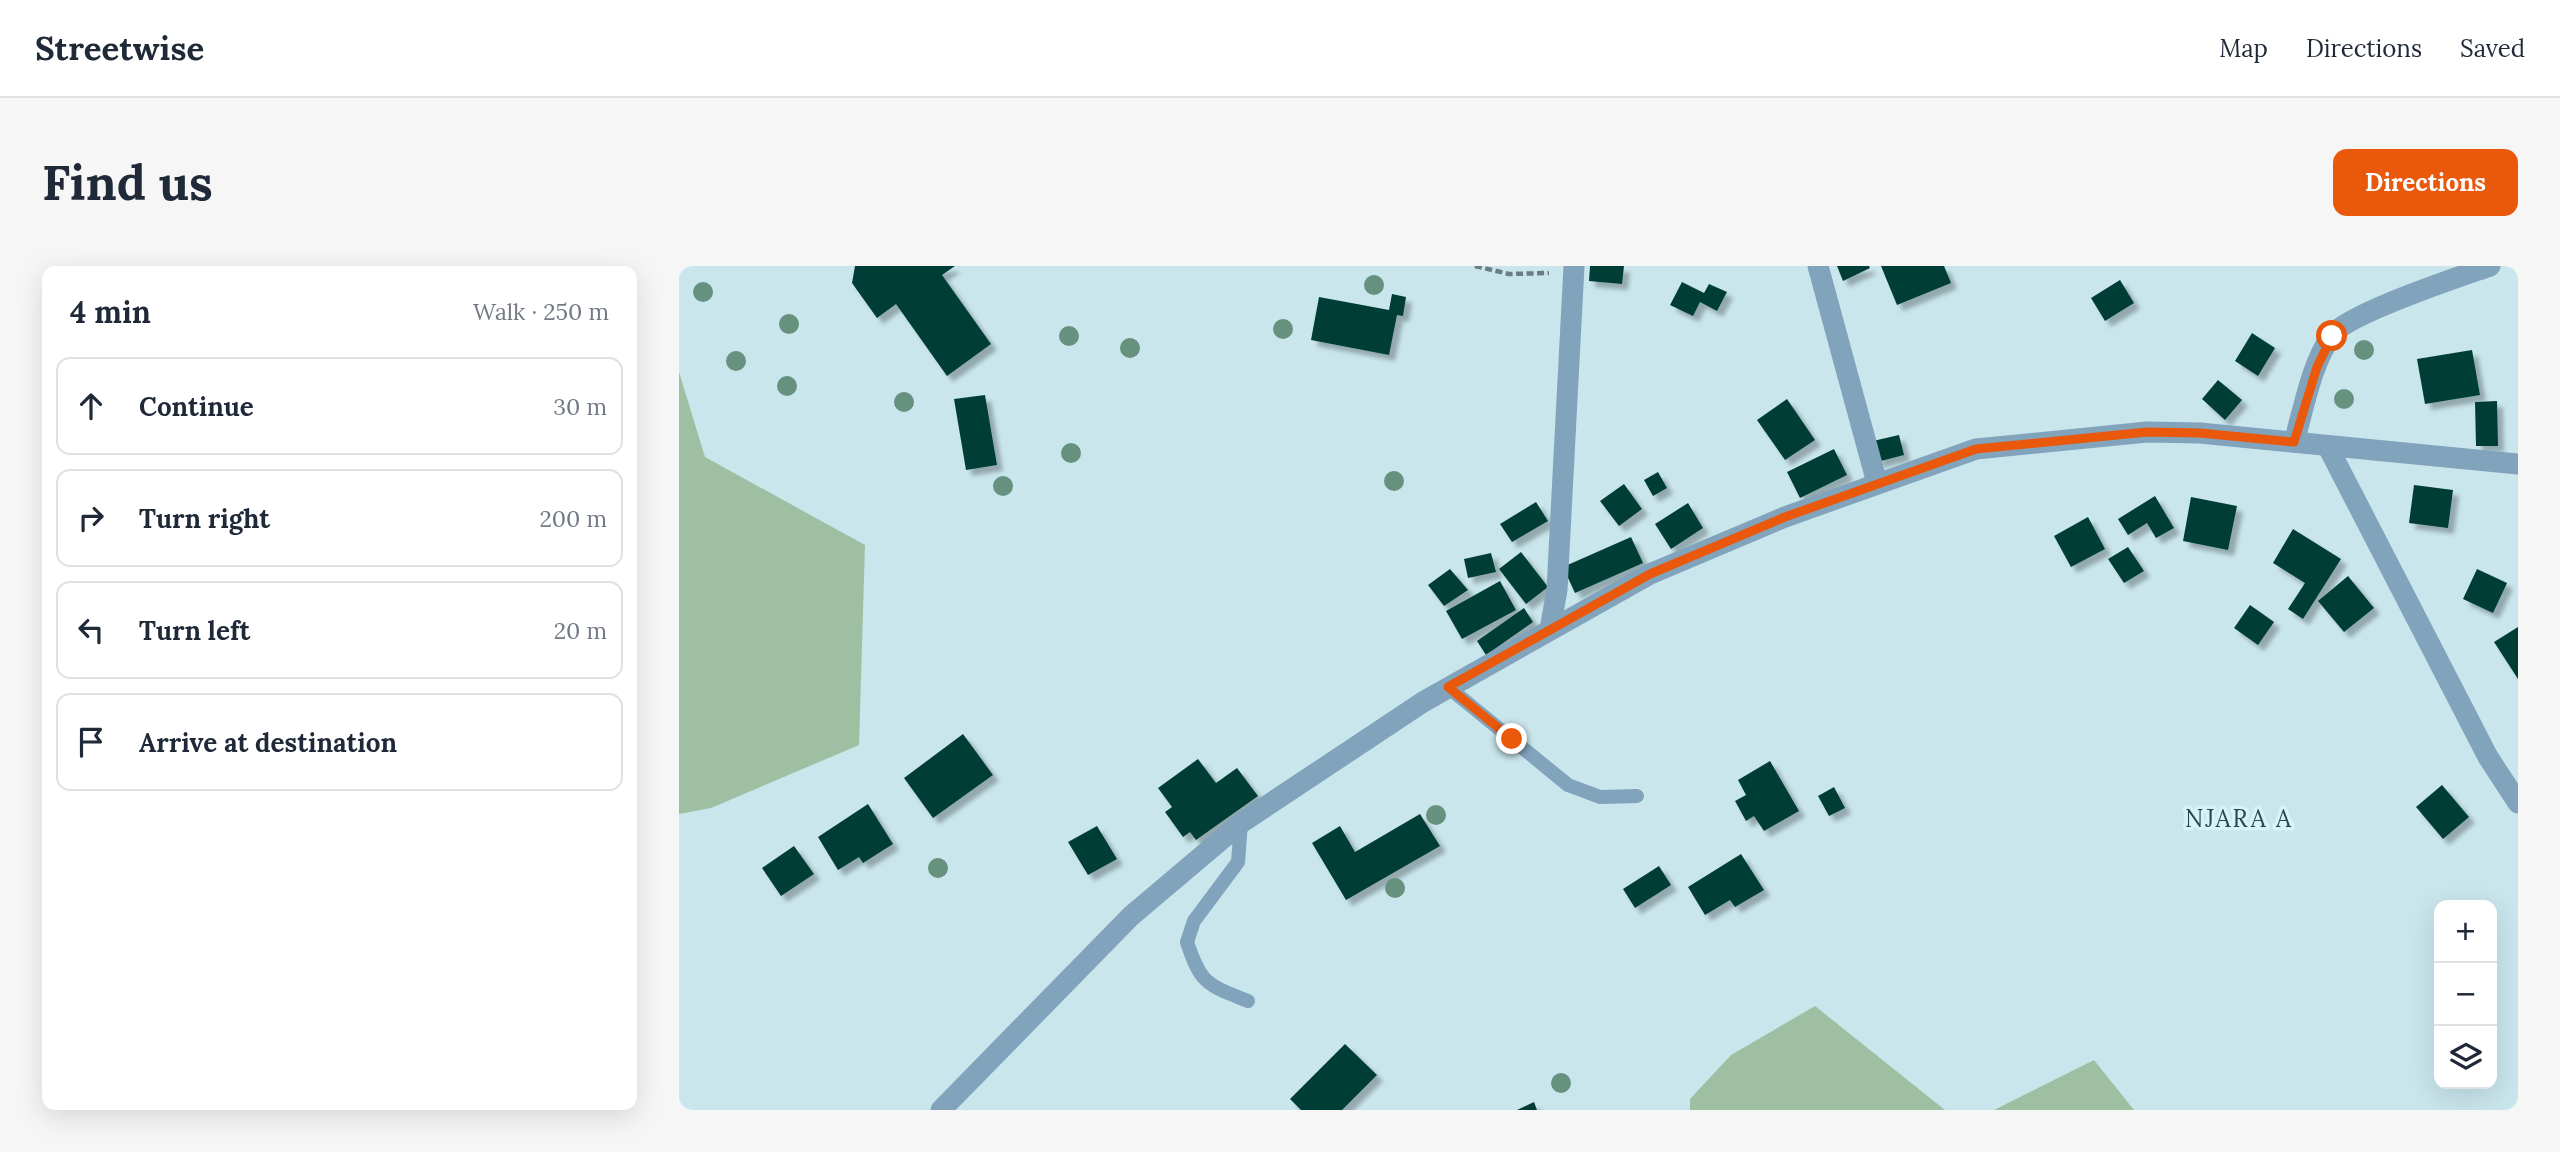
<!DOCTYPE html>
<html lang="en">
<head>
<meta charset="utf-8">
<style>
  :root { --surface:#fff; --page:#f6f6f7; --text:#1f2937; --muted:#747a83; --line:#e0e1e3; --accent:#ea580c }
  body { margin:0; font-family:Lora,serif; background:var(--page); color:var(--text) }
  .controls { position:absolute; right:21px; bottom:21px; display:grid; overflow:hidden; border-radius:14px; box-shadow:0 7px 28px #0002 }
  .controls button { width:63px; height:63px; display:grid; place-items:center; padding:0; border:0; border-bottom:2px solid var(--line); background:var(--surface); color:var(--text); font:35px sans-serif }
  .stop { position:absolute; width:21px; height:21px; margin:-16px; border:5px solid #ea580c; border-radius:50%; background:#fff }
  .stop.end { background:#ea580c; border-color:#fff; box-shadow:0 2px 7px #0008 }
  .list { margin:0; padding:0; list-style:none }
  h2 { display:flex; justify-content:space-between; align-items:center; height:91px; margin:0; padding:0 28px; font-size:30px }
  h2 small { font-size:23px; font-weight:400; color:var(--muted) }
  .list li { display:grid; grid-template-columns:46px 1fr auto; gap:21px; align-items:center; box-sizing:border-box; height:98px; margin:0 14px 14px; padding:0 14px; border:2px solid var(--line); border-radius:14px }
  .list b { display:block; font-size:26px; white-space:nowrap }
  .list em { font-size:23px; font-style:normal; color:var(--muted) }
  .icon { flex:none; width:38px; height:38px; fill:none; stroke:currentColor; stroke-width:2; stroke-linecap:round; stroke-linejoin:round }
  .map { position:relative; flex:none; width:1839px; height:844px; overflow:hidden; border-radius:14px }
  header { display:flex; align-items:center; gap:42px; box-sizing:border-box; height:98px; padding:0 35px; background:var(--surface); border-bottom:2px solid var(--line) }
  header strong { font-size:33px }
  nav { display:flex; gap:38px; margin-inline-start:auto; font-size:24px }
  .intro { display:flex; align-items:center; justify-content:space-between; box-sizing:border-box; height:168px; padding:0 42px }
  h1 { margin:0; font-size:49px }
  .button { padding:18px 32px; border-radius:14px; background:var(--accent); color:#fff; font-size:24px; font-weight:700 }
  main { display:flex; gap:42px; padding:0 42px }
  aside { flex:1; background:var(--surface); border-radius:14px; box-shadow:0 7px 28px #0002 }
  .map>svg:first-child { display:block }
</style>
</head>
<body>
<header>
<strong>Streetwise</strong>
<nav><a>Map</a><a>Directions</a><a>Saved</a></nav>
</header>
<div class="intro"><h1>Find us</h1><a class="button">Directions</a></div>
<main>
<aside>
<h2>4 min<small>Walk · 250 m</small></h2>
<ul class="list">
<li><svg class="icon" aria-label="ahead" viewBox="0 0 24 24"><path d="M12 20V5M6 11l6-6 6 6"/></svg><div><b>Continue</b></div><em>30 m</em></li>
<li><svg class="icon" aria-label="right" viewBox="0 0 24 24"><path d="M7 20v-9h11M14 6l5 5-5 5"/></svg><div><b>Turn right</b></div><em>200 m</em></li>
<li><svg class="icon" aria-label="left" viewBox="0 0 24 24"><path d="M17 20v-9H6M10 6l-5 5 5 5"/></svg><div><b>Turn left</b></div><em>20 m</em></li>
<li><svg class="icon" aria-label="arrive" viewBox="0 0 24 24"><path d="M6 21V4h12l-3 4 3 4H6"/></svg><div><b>Arrive at destination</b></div></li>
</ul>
</aside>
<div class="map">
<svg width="1839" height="844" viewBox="0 0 1839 844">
  <defs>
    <filter id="shadow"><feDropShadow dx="6" dy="6" stdDeviation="2" flood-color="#0004"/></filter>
  </defs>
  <rect width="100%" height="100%" fill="#c9e6ec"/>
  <g fill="#9fbfa3">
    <polygon points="0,106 26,191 186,279 180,479 32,542 0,548"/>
    <polygon points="1136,740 1266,844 1011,844 1011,833 1052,789"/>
    <polygon points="1415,794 1455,844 1315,844"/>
  </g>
  <g fill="#063e36" filter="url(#shadow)">
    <polygon points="176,0 276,0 263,9 312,78 268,110 217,38 198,52 173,17"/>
    <polygon points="911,0 945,0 943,18 910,15"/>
    <polygon points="1158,0 1190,0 1191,2 1164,15"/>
    <polygon points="1202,0 1265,0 1272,17 1218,39"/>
    <polygon points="1441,14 1455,37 1426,55 1412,32"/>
    <polygon points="1003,16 1025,27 1030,18 1048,26 1038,45 1021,36 1014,50 991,39"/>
    <polygon points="713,28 727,31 724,50 718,49 710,89 632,74 640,31 710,44"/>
    <polygon points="1573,67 1596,82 1579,110 1556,95"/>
    <polygon points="1793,84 1801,129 1746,138 1738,93"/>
    <polygon points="1539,114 1563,134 1546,154 1523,133"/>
    <polygon points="306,129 318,199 287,204 275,133"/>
    <polygon points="1108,133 1136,174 1106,194 1078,154"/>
    <polygon points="1818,135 1819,180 1797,180 1796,136"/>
    <polygon points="1220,169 1225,189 1198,196 1194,175"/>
    <polygon points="1155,183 1168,209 1121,232 1108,206"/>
    <polygon points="979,206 988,222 974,230 965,214"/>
    <polygon points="945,218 963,243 940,260 921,235"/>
    <polygon points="1735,219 1774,224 1769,262 1730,257"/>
    <polygon points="1476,230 1495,262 1477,272 1468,257 1449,269 1439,253"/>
    <polygon points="1512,231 1558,240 1549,284 1504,275"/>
    <polygon points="857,236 869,255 833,276 821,258"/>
    <polygon points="1009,237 1024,262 992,283 976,258"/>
    <polygon points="1409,251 1426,283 1392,301 1375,270"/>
    <polygon points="1614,263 1662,293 1624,353 1609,343 1626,317 1594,297"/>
    <polygon points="952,271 964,297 896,327 884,301"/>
    <polygon points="1449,281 1465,305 1445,317 1429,293"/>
    <polygon points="842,286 869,321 847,338 820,303"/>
    <polygon points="812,287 817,306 789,312 785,293"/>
    <polygon points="771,303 789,324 765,340 749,319"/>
    <polygon points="1798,303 1828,317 1814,347 1784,333"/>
    <polygon points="1669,310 1695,342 1665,366 1639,335"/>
    <polygon points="821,315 837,344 783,373 767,345"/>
    <polygon points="1571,339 1595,356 1579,379 1555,362"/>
    <polygon points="845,342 854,356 807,389 798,375"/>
    <polygon points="1839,361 1839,413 1815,376"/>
    <polygon points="284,468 314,509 254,552 225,512"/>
    <polygon points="519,493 537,517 558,502 579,530 517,574 511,566 504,571 486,546 493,541 479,522"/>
    <polygon points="1091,495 1120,545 1085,565 1075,550 1067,555 1056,535 1067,529 1059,514"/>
    <polygon points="1763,519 1790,551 1764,573 1737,541"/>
    <polygon points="1155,521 1166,542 1150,550 1139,530"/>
    <polygon points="189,538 214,578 184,597 180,591 159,604 139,571"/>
    <polygon points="741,548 761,580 667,634 633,577 661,560 676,586"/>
    <polygon points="418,560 438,593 409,609 389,576"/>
    <polygon points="115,580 135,608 102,630 83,602"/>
    <polygon points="1062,588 1085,624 1056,641 1051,634 1026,649 1009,621"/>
    <polygon points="980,600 992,619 956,642 944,623"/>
    <polygon points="666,778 698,809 663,844 622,844 611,833"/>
    <polygon points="855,836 858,844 838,844"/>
  </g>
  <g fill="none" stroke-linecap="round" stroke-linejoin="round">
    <polyline stroke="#6a7e82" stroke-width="4.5" stroke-dasharray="7 3.5" stroke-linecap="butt" points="796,0 830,8 870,7"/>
    <g stroke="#81a3bc" stroke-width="14">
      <polyline points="769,421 889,519 921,531 958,530"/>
      <path d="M562 557 559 596 515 655 508 676C522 719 529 719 569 735"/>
    </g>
    <g stroke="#81a3bc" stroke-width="21">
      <polyline points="1139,0 1198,217"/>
      <path d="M1615 176C1625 142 1632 98 1653 69 1670 47 1780 11 1811 0"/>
      <polyline points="1649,181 1809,491 1839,537"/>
      <polyline points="871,363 878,324 895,0"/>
      <polyline points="262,844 452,650 562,557 744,436 971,308 1106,251 1297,183 1468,166 1521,167 1839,198"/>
    </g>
  </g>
  <g fill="#67917f">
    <circle cx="695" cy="19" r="10"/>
    <circle cx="24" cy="26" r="10"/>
    <circle cx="110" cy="58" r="10"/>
    <circle cx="604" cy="63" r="10"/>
    <circle cx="390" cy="70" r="10"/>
    <circle cx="451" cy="82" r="10"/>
    <circle cx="1685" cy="84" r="10"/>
    <circle cx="57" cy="95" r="10"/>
    <circle cx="108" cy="120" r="10"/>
    <circle cx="1665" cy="133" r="10"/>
    <circle cx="225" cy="136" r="10"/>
    <circle cx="392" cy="187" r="10"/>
    <circle cx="715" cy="215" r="10"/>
    <circle cx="324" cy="220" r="10"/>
    <circle cx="757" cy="549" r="10"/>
    <circle cx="259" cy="602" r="10"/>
    <circle cx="716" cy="622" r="10"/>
    <circle cx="882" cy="817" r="10"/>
  </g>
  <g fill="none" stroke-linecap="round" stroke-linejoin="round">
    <polyline stroke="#ea580c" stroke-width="9" points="833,473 769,421 971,308 1106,251 1297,183 1468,166 1521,167 1615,176 1638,101 1653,70"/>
  </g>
  <g text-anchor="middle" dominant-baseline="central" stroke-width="7" stroke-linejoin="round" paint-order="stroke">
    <g font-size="24" letter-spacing="2" fill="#2d464b" stroke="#d6f3f9">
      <text x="1560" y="552">NJARA A</text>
    </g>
  </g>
</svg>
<div class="controls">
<button>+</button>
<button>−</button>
<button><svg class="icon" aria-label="layers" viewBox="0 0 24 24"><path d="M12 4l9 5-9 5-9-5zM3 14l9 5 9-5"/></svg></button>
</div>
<div class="stop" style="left:1653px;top:70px"></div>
<div class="stop end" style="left:833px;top:473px"></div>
</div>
</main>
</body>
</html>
